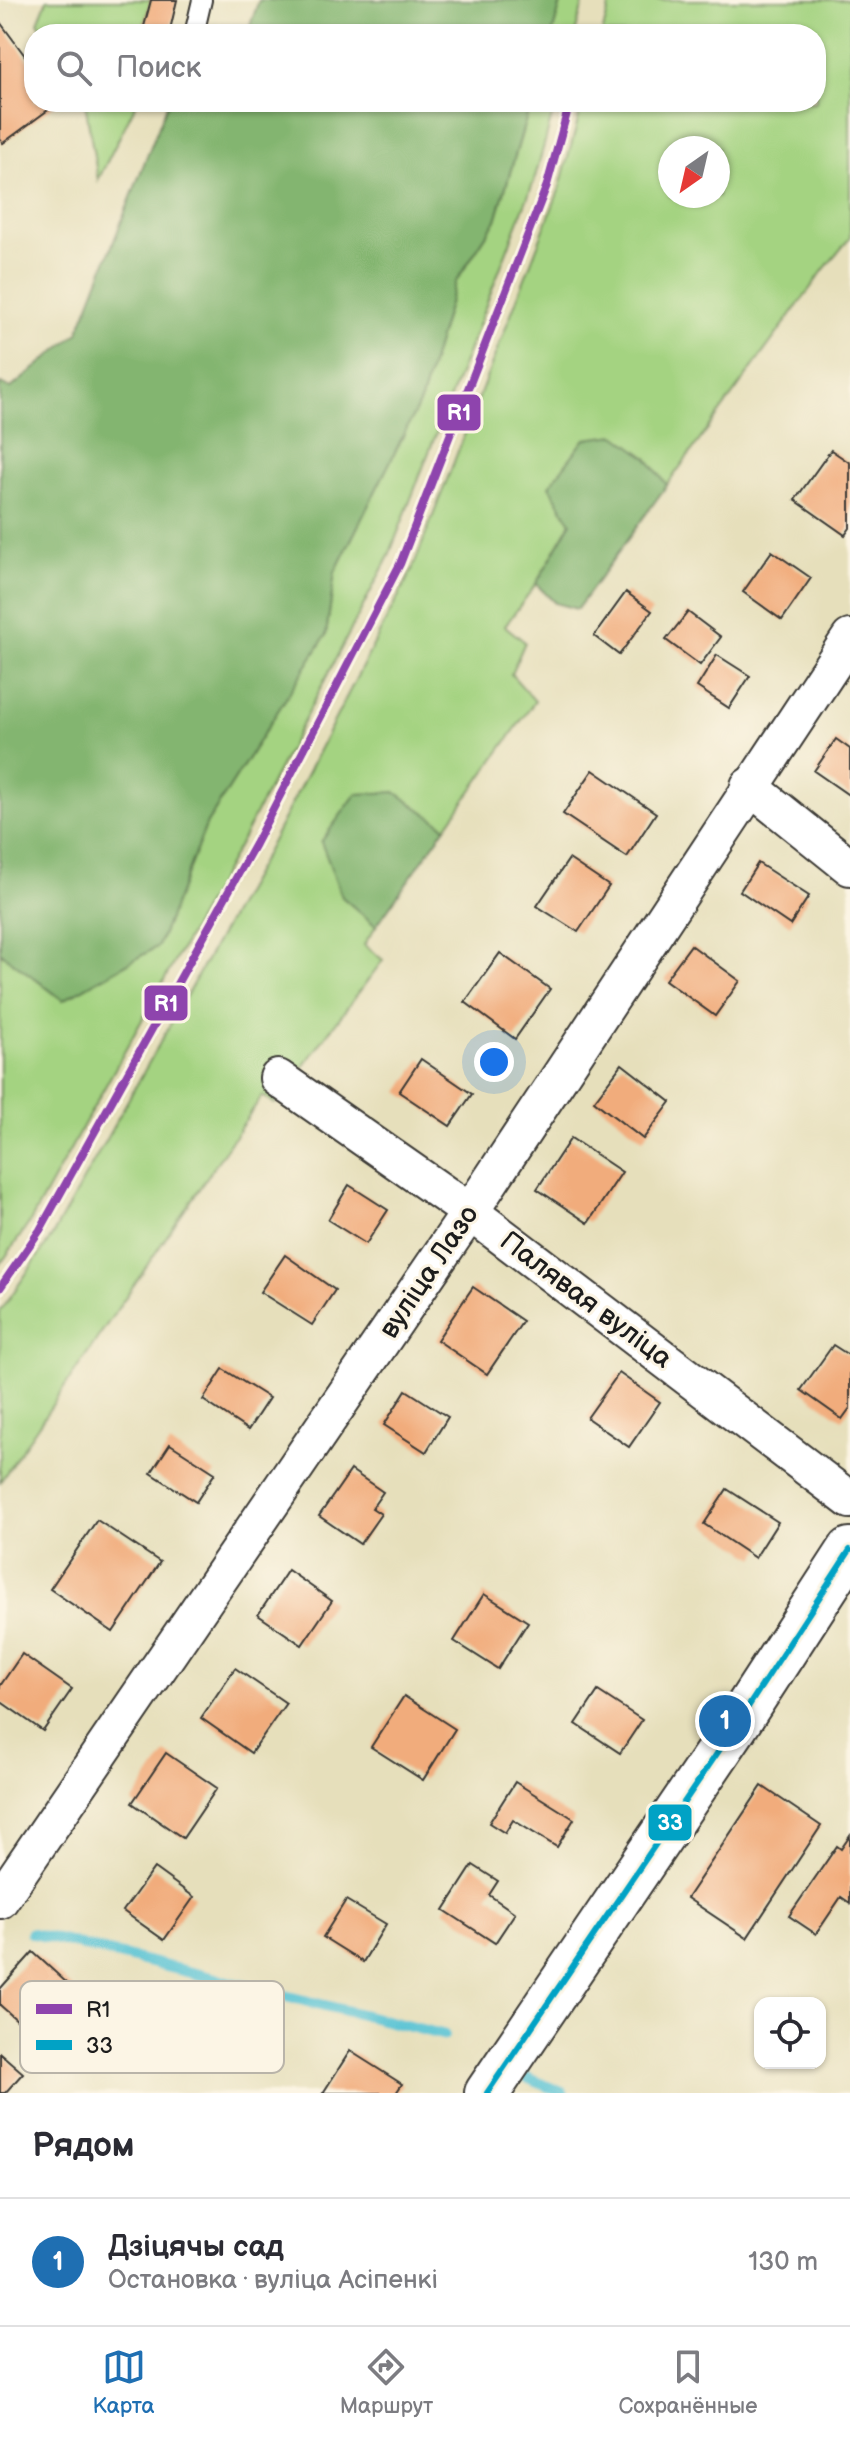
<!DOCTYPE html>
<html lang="ru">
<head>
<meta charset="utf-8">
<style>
  :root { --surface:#fff; --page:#f2f2f3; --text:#2b2b33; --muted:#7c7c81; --line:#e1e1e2; --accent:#1f6fb2 }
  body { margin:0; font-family:"Balsamiq Sans",sans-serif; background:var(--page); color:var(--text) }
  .controls { position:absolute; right:24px; bottom:24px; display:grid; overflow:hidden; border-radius:16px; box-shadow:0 2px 6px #0004 }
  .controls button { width:72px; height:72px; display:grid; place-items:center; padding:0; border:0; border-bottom:2px solid var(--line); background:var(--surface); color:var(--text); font:40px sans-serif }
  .compass { position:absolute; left:658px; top:136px; width:72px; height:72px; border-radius:50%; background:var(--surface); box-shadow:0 2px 6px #0004; rotate:214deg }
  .you { position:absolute; left:494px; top:1062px; width:28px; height:28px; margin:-20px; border:6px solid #fff; border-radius:50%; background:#1a73e8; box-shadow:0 0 0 12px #1a73e833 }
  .badge { display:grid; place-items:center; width:52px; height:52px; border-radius:50%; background:var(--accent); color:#fff; font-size:26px; font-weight:700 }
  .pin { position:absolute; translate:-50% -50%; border:4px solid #fff; box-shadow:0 2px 8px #0006 }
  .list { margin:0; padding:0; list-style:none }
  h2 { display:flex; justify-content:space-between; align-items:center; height:104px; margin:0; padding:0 32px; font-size:34px }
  h2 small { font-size:26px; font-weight:400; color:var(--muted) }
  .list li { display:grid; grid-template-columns:52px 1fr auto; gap:24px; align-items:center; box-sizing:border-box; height:128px; padding:0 32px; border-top:2px solid var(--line) }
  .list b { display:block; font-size:30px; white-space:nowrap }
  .list p { margin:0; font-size:26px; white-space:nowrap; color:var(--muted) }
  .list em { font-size:26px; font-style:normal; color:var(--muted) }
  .icon { flex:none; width:44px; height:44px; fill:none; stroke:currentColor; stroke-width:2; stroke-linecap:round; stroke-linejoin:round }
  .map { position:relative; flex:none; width:850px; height:2093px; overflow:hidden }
  .search { position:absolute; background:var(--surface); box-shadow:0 2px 6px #0004; left:24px; right:24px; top:24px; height:88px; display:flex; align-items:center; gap:20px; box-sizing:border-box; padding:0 28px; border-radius:32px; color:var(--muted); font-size:30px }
  .sheet { height:232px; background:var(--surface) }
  nav { display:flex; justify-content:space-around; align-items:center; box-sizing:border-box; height:112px; border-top:2px solid var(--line); background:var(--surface); font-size:22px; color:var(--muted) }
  nav a { display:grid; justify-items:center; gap:4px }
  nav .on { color:var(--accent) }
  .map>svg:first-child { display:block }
</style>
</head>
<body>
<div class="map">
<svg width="850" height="2093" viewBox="0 0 850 2093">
  <rect width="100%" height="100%" fill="#fcf5e5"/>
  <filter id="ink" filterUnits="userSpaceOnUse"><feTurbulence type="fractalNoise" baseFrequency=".0125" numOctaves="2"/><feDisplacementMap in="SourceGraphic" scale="16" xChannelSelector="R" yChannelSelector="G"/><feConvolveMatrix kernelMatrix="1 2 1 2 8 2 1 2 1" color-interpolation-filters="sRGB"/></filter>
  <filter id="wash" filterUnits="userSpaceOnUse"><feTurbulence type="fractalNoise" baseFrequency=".006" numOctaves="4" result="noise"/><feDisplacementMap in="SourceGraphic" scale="32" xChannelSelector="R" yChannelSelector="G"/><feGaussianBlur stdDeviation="1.8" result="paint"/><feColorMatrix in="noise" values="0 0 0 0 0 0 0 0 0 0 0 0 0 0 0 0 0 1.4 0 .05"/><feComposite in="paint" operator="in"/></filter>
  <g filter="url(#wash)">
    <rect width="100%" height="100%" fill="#e6dfbb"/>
    <g fill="#a4d381" stroke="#60784e" stroke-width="2" fill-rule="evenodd">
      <polygon points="47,0 151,0 142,34 46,34 38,22"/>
      <polygon points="562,0 584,0 575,34 552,34"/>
      <path d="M611 0H850V238L825 268 667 485 646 457 585 439 550 486 571 523 536 584 505 626 525 642 511 674 535 701 446 827 395 792 342 897 376 926 364 945 383 960 275 1104 262 1096 0 1482V1312L52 1236 267 851 412 570 559 190 583 102H816V34H602ZM670 148H718V196H670Z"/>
      <polygon points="85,102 137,102 98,180"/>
      <polygon points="531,102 556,102 534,181 388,558 243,838 30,1222 0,1265 0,952 63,1000 158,946 207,823 326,635 335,572 421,400 455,283 496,220"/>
    </g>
    <g fill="#83b56f" stroke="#506846" stroke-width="2">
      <polygon points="259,0 562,0 552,34 247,34"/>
      <polygon points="171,102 531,102 496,220 455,283 421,400 335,572 326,635 207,823 158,946 63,1000 0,952 0,384 11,388 78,333 167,105"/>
      <polygon points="616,435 646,457 667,485 577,609 555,603 536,584 571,523 549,486 585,439"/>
      <polygon points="395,792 446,827 376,926 342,897 321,842 356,794"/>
    </g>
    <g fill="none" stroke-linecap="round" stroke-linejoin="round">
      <g stroke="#59c3d4" stroke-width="11">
        <polyline points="31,1933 444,2035"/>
        <polyline points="512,2071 563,2093"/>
      </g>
    </g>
    <g id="blocks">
      <g fill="#f1ac7b">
        <polygon points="151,0 177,0 169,34 142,34"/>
        <polygon points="0,22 34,68 34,102 59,102 3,143 0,139"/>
        <polygon points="831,450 850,463 850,528 845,535 795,500"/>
        <polygon points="772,551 811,578 782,620 743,592"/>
        <polygon points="626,592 652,611 619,655 594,636"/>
        <polygon points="688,612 721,637 700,665 666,640"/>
        <polygon points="717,655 750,676 729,708 697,687"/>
        <polygon points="836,739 850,749 850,796 814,771"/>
        <polygon points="593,770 656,813 627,857 563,814"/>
        <polygon points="569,859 609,886 578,932 537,906"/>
        <polygon points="758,863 809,896 790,925 740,891"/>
        <polygon points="691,945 740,981 715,1016 665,980"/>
        <polygon points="500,953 550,989 515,1039 465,1002"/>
        <polygon points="421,1059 472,1094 450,1126 399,1092"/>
        <polygon points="622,1064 671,1102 643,1139 594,1101"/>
        <polygon points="571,1138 622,1172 588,1223 537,1189"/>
        <polygon points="349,1185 388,1210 366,1244 328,1220"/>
        <polygon points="285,1255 335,1290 312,1325 260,1292"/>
        <polygon points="473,1287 523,1321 487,1374 437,1340"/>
        <polygon points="833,1345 850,1356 850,1408 842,1419 801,1390"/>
        <polygon points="223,1369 269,1398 248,1430 203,1400"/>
        <polygon points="619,1373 660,1402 629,1447 587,1418"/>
        <polygon points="406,1390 448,1417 426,1452 384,1425"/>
        <polygon points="170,1444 215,1473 196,1502 151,1473"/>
        <polygon points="351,1470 383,1492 372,1508 381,1514 360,1544 319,1516"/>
        <polygon points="727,1489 778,1522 755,1558 704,1524"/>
        <polygon points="97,1520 160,1562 113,1632 50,1589"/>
        <polygon points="288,1570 332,1601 302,1645 258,1615"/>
        <polygon points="484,1594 528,1622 498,1669 454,1641"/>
        <polygon points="22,1654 72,1689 43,1731 0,1701 0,1686"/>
        <polygon points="235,1668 286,1703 251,1753 201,1718"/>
        <polygon points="598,1691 642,1720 620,1753 576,1724"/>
        <polygon points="404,1696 455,1729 423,1780 371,1747"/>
        <polygon points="166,1753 217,1788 183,1838 132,1803"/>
        <polygon points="515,1782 574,1819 557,1847 513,1820 505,1833 489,1823"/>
        <polygon points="762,1786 821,1826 747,1938 687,1898"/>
        <polygon points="850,1836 850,1903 841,1897 816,1934 789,1916 837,1846 841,1849"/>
        <polygon points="473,1865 498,1881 489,1895 515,1913 495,1943 444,1910"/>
        <polygon points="154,1868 194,1897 164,1940 123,1911"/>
        <polygon points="346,1900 386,1924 363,1962 323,1937"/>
        <polygon points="33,1952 79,1994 38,2039 0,2005 0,1989"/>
        <polygon points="350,2051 402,2084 396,2093 323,2093"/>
        <polygon points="0,2053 23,2073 5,2093 0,2093"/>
      </g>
    </g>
  </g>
  <g filter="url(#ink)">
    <use href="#blocks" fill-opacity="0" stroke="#3a3934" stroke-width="2"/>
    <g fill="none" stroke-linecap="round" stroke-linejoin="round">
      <g stroke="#3a3934" stroke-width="22">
        <polyline id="service" points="195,30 202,0"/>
      </g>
      <g stroke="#3a3934" stroke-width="40">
        <g id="minor">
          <polyline points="749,786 850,867"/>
          <polyline points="278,1078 470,1212 850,1500"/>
          <polyline points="0,1900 470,1212 850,638"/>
        </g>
      </g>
      <g stroke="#3a3934" stroke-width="48">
        <polyline id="tertiary" points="487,2093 735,1727 850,1550"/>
      </g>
      <use href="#service" stroke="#fff" stroke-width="18"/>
      <use href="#minor" stroke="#fff" stroke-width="36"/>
      <use href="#tertiary" stroke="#fff" stroke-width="44"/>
      <g stroke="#fcf5e5" stroke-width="12">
        <polyline id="bus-1" points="487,2093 735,1727 850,1550"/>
      </g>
      <use href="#bus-1" stroke="#01a2c5" stroke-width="6"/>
      <g stroke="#fcf5e5" stroke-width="14">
        <polyline id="rail-1" points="0,1288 40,1230 255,844 400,564 547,185 570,102"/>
      </g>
      <use href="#rail-1" stroke="#8e44ad" stroke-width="8"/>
    </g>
  </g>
  <g text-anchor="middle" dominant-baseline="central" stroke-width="6" stroke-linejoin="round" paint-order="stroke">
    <g font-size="28" fill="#1c1c1c" stroke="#fcf5e5">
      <text transform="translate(429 1272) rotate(-56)">вуліца Лазо</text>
      <text transform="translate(586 1300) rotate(37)">Палявая вуліца</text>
    </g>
  </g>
  <rect x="20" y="1981" width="264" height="92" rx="12" fill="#fcf5e5" stroke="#b9b4a9" stroke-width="2"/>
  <rect x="36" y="2004" width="36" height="10" fill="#8e44ad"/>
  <rect x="36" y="2040" width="36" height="10" fill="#01a2c5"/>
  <g font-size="22" fill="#1c1c1c">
    <text x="86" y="2017">R1</text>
    <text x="86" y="2053">33</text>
  </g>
  <g stroke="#fcf5e5" stroke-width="3">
    <rect x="436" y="393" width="46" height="39" rx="8" fill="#8e44ad"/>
    <rect x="143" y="984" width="46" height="38" rx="8" fill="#8e44ad"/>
    <rect x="647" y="1803" width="46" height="39" rx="8" fill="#01a2c5"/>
  </g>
  <g font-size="22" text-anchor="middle" font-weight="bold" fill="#fff">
    <text x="459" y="420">R1</text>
    <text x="166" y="1011">R1</text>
    <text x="670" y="1830">33</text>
  </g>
</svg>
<div class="controls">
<button><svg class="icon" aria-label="locate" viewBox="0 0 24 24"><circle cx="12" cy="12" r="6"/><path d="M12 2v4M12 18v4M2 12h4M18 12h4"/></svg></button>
</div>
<svg class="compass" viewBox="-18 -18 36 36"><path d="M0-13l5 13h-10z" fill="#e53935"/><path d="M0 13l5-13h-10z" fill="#7c7c81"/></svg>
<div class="you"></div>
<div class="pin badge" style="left:725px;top:1721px">1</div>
<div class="search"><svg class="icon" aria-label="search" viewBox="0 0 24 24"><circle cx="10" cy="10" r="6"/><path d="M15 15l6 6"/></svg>Поиск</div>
</div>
<section class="sheet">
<h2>Рядом<small></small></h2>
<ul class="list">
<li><span class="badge">1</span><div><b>Дзіцячы сад</b><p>Остановка · вуліца Асіпенкі</p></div><em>130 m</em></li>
</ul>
</section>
<nav>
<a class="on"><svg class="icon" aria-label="map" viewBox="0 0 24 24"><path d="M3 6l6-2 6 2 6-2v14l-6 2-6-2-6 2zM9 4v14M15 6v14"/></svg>Карта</a>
<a><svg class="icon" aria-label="directions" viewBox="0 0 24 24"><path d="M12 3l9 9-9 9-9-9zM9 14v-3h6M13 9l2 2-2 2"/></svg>Маршрут</a>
<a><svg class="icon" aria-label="saved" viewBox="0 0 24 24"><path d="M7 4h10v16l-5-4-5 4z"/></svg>Сохранённые</a>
</nav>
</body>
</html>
